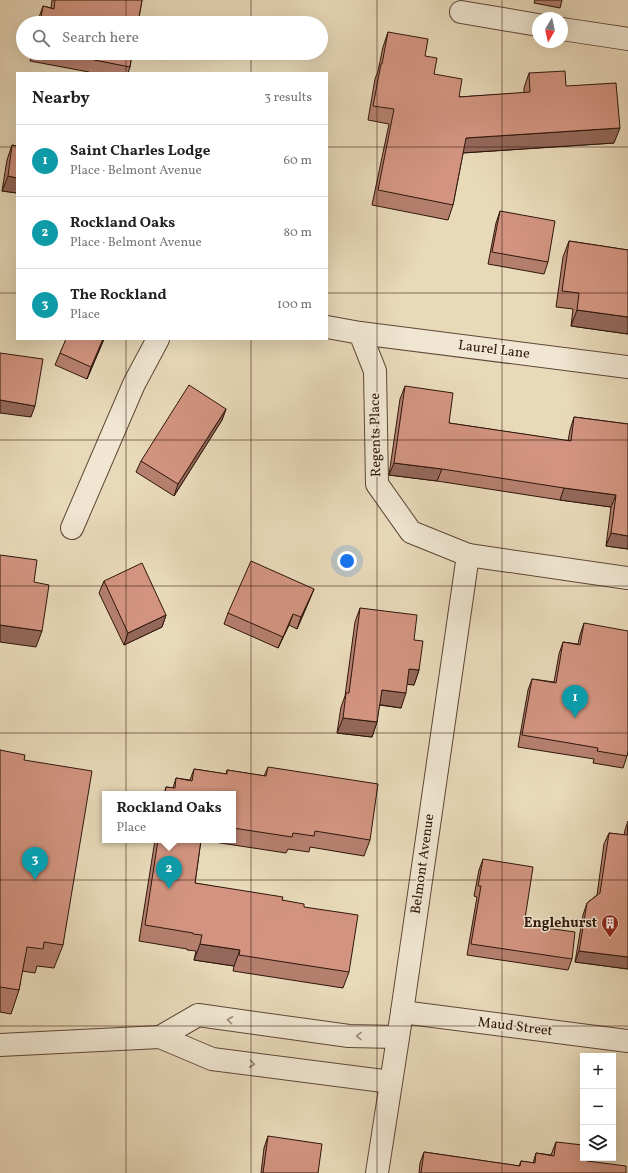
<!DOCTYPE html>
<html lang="en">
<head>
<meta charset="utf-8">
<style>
  :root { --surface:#fff; --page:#f6f6f6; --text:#222; --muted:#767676; --line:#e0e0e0; --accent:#8f2418 }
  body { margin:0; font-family:Vollkorn,serif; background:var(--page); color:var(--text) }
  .controls { position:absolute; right:12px; bottom:12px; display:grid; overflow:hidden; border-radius:0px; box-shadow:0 4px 16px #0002 }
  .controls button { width:36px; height:36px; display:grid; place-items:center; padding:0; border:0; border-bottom:1px solid var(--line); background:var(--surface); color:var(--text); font:20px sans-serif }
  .compass { position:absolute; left:532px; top:12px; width:36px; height:36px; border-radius:50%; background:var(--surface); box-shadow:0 4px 16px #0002; rotate:189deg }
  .you { position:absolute; left:347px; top:561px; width:14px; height:14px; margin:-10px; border:3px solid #fff; border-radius:50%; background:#1a73e8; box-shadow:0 0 0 6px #1a73e833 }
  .badge { display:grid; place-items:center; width:26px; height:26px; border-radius:50%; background:var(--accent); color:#fff; font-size:13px; font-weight:700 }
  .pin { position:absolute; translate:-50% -33px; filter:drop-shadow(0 1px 2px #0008) }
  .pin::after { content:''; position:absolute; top:21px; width:14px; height:12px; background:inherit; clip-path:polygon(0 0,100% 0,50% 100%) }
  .popup { position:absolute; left:102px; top:791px; width:134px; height:52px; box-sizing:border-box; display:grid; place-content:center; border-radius:0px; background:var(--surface); filter:drop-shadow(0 1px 3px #0005); font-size:13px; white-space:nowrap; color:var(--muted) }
  .popup b { font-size:15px; color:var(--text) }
  .popup::after { content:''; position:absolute; left:50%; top:100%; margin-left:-8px; border:8px solid transparent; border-top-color:var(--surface) }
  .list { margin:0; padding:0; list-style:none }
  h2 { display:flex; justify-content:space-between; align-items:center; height:52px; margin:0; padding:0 16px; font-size:17px }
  h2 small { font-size:13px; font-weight:400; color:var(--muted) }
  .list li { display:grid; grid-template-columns:26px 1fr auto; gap:12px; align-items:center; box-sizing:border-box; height:72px; padding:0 16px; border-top:1px solid var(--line) }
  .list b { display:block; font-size:15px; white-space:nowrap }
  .list p { margin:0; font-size:13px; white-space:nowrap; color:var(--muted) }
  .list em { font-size:13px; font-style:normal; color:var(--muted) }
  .icon { flex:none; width:22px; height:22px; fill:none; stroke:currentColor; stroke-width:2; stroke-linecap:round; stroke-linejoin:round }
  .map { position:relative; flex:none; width:628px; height:1173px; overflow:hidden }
  .search { position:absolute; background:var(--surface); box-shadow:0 4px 16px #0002; left:16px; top:16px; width:312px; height:44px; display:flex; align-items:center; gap:10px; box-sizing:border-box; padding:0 14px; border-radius:22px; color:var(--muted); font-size:15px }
  .panel { position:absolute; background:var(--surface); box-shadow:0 4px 16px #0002; left:16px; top:72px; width:312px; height:268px; border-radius:0px }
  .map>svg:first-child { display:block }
</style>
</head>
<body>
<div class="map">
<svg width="628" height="1173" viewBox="0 0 628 1173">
  <rect width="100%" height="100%" fill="#e8d9b9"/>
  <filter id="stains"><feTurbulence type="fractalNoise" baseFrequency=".005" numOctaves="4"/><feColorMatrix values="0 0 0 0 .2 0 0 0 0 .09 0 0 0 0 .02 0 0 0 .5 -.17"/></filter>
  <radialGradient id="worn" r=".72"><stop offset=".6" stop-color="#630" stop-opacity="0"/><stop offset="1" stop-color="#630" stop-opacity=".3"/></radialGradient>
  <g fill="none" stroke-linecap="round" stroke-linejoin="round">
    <g stroke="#5d4736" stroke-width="24">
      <g id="minor">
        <polyline points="461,12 538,25"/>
        <polyline points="562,29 628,39"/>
        <polyline points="327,327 360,333 375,371 377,484 411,532 468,555 628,578"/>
        <polyline points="360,333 628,367"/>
        <polyline points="72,528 134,384 158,339"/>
        <polyline points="402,1012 628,1041"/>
        <polyline points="0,1045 160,1037"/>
        <polyline points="391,1082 212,1059 160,1037 198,1015 349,1036 398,1037"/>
        <polyline points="377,1173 402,1012 468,555"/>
      </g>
    </g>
    <use href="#minor" stroke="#f0e6d2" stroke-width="22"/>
  </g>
  <g fill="#b57f6e" stroke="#2f160b">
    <polygon points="52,0 142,0 138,23 37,23 43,6 51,8"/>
    <polygon points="535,0 562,0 560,8 534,3"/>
    <polygon points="388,32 425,56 434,74 459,97 524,93 524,88 529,73 566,86 614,143 463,153 453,205 448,220 372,205 389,124 368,120 375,79 378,71 383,47"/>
    <polygon points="32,53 132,53 130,67 128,73 89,73 89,72 30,61"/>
    <polygon points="12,145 17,146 17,193 2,191 7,160"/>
    <polygon points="500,211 548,262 544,274 488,264 496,223"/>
    <polygon points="569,241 628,250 628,334 571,326 573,309 556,307 563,257"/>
    <polygon points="104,339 87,379 55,365 60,353"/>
    <polygon points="405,386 449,423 568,441 570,430 574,417 628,424 628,549 606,546 611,507 560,500 437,481 389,475 400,399"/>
    <polygon points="226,409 222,420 174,496 136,472 141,461"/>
    <polygon points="104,581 166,615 162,627 124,645 99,593"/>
    <polygon points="314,589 309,601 297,629 289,625 278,648 224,624 228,613"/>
    <polygon points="360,608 414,640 419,670 414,685 407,684 401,708 379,705 377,722 372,737 337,733 341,707 345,696 355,622"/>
    <polygon points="584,623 627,756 623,768 593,763 594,759 518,747 528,690 532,679 554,682 559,654 563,642 578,644 580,635"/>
    <polygon points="0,750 24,760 63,945 54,968 37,966 35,973 22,971 19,990 11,1014 0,1012"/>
    <polygon points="268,767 370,840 364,856 310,847 309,852 288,849 286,853 201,840 195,883 282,900 304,907 349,972 343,988 233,971 234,966 194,960 196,951 187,950 187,949 139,941 155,840 233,840 233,794 164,794 166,787 173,788 176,778 190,780 194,769 226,774 227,770 264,776"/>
    <polygon points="628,821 628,969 575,962 583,915 587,903 597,895 604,844 609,833 624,835 625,830"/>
    <polygon points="483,859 524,925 572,959 568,970 467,955 477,897 474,896 479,870"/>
    <polygon points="268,1136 318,1173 261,1173 264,1148"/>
    <polygon points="556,1142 587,1161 626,1173 419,1173 420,1163 424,1152 519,1166 521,1161 533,1163 536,1153 551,1155"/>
  </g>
  <g fill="#93685a" stroke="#2f160b">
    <polygon points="620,128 614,143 461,153 466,138"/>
    <polygon points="8,176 17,178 17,193 2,191"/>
    <polygon points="577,310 628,317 628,334 571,326"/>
    <polygon points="103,339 104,339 87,379 91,367"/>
    <polygon points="0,400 35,406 31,417 0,413"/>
    <polygon points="226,409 222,420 174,496 178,484"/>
    <polygon points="394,463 442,469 437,481 389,475"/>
    <polygon points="564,488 616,495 611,507 560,500"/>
    <polygon points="611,533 628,536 628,549 606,546"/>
    <polygon points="314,589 309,601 297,629 301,617"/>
    <polygon points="293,614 289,625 278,648 283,637"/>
    <polygon points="166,615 162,627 124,645 128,633"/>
    <polygon points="0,625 42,631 36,647 0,642"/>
    <polygon points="409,669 419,670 414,685 404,684"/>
    <polygon points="382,690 406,693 401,708 376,704"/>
    <polygon points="343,718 377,722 372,737 337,733"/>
    <polygon points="200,944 240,950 234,966 194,960"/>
    <polygon points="579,951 628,957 628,969 575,962"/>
  </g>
  <g fill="#d29480" stroke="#2f160b">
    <polygon points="55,0 142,0 138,23 40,23 43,6 54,9"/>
    <polygon points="388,32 428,39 425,56 437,58 434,74 462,79 459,97 530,92 529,73 565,71 566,86 616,83 620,128 466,138 453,205 378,190 394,109 373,106 381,64 382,64"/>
    <polygon points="78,53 132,53 130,67 94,60 95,56"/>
    <polygon points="12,145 17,146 17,178 8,176"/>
    <polygon points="500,211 555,221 548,262 492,252"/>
    <polygon points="569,241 628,250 628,317 577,310 579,293 562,291"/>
    <polygon points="66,339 103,339 91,367 60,353"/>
    <polygon points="0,353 43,359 35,406 0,400"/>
    <polygon points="189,385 226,409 178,484 141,461"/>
    <polygon points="405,386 453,393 449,423 571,441 574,417 628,424 628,536 611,533 616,495 564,488 442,469 394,463"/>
    <polygon points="0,555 37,560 34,582 49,585 42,631 0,625"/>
    <polygon points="251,561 314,589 301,617 293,614 283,637 228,613"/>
    <polygon points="142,563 166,615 128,633 104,581"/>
    <polygon points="360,608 417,615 414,640 423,641 419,670 409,669 406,693 382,690 377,722 343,718 346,693 349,693"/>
    <polygon points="584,623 628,631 628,751 627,756 597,751 598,748 522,735 532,679 556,683 563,642 580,645"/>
    <polygon points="0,750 25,755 24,760 92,771 63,945 44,942 43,949 27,947 19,990 0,987"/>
    <polygon points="268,767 378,784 370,840 315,831 314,836 293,833 292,837 233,828 233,794 165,794 166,787 175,788 176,778 192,781 194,769 227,774 227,770 266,776"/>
    <polygon points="628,825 628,957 579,951 587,903 600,893 609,833 627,835"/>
    <polygon points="158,840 201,840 195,883 283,897 282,900 304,904 304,907 358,915 349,972 239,955 240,950 200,944 202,935 193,934 193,933 145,925"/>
    <polygon points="483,859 533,867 524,925 575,932 572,959 471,944 481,886 478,886"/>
    <polygon points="268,1136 322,1144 318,1173 263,1173"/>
    <polygon points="556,1142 583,1145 583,1158 588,1158 587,1161 626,1166 626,1173 421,1173 424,1152 520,1166 521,1161 535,1163 536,1153 554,1156"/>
  </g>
  <defs><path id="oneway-chevron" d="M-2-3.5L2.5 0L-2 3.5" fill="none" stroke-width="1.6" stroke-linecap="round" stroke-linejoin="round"/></defs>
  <g stroke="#998878">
    <use href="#oneway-chevron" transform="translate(230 1020) rotate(-172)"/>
    <use href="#oneway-chevron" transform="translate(359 1036) rotate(-179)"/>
    <use href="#oneway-chevron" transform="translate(252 1064) rotate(7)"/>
  </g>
  <path fill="none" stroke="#2f160b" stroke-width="1" stroke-opacity="0.55" d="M126 0V23M251 0V23M377 0V1173M502 0V1173M126 53V73M251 53V73M0 147H17M327 147H628M0 293H17M327 293H628M126 339V1173M251 339V1173M0 440H628M0 586H628M0 733H628M0 880H628M0 1026H628"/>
  <defs>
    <g id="building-pin" transform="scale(0.9)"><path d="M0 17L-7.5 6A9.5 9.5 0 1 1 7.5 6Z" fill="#8f2418" stroke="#f0e6d2"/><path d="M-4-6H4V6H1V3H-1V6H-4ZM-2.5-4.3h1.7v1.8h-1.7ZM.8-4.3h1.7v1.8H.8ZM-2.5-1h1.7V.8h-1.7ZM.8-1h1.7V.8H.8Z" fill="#fff"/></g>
  </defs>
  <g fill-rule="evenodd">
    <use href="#building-pin" x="610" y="923"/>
  </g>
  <g text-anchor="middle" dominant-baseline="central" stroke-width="3" stroke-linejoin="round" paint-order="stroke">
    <g font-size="14" fill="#2f160b" stroke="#f0e6d2">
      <text transform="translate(494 350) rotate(7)">Laurel Lane</text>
      <text transform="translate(376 435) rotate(-91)">Regents Place</text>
      <text transform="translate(423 864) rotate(-82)">Belmont Avenue</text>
      <text transform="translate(515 1027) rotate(7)">Maud Street</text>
    </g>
    <g font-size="14" font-weight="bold" fill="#2f160b" stroke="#f0e6d2" text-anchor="end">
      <text x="597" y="923">Englehurst</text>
    </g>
  </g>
  <rect width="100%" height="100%" filter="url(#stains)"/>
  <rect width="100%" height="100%" fill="url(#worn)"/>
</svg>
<div class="controls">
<button>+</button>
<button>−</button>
<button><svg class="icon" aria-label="layers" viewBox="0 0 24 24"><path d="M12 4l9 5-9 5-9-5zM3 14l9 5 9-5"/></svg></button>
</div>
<svg class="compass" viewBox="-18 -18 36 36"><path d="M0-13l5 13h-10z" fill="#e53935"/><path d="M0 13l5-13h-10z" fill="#767676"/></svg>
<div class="you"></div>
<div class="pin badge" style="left:575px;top:718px;background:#0f9aa8">1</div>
<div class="pin badge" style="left:169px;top:889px;background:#0f9aa8">2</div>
<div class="popup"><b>Rockland Oaks</b>Place</div>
<div class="pin badge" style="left:35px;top:880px;background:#0f9aa8">3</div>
<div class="search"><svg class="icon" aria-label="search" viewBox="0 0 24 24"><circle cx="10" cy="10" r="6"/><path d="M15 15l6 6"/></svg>Search here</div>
<section class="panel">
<h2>Nearby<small>3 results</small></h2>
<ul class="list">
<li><span class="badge" style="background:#0f9aa8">1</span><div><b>Saint Charles Lodge</b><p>Place · Belmont Avenue</p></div><em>60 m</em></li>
<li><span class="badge" style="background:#0f9aa8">2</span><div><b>Rockland Oaks</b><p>Place · Belmont Avenue</p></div><em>80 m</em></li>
<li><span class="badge" style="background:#0f9aa8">3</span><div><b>The Rockland</b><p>Place</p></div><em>100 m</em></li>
</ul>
</section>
</div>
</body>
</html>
